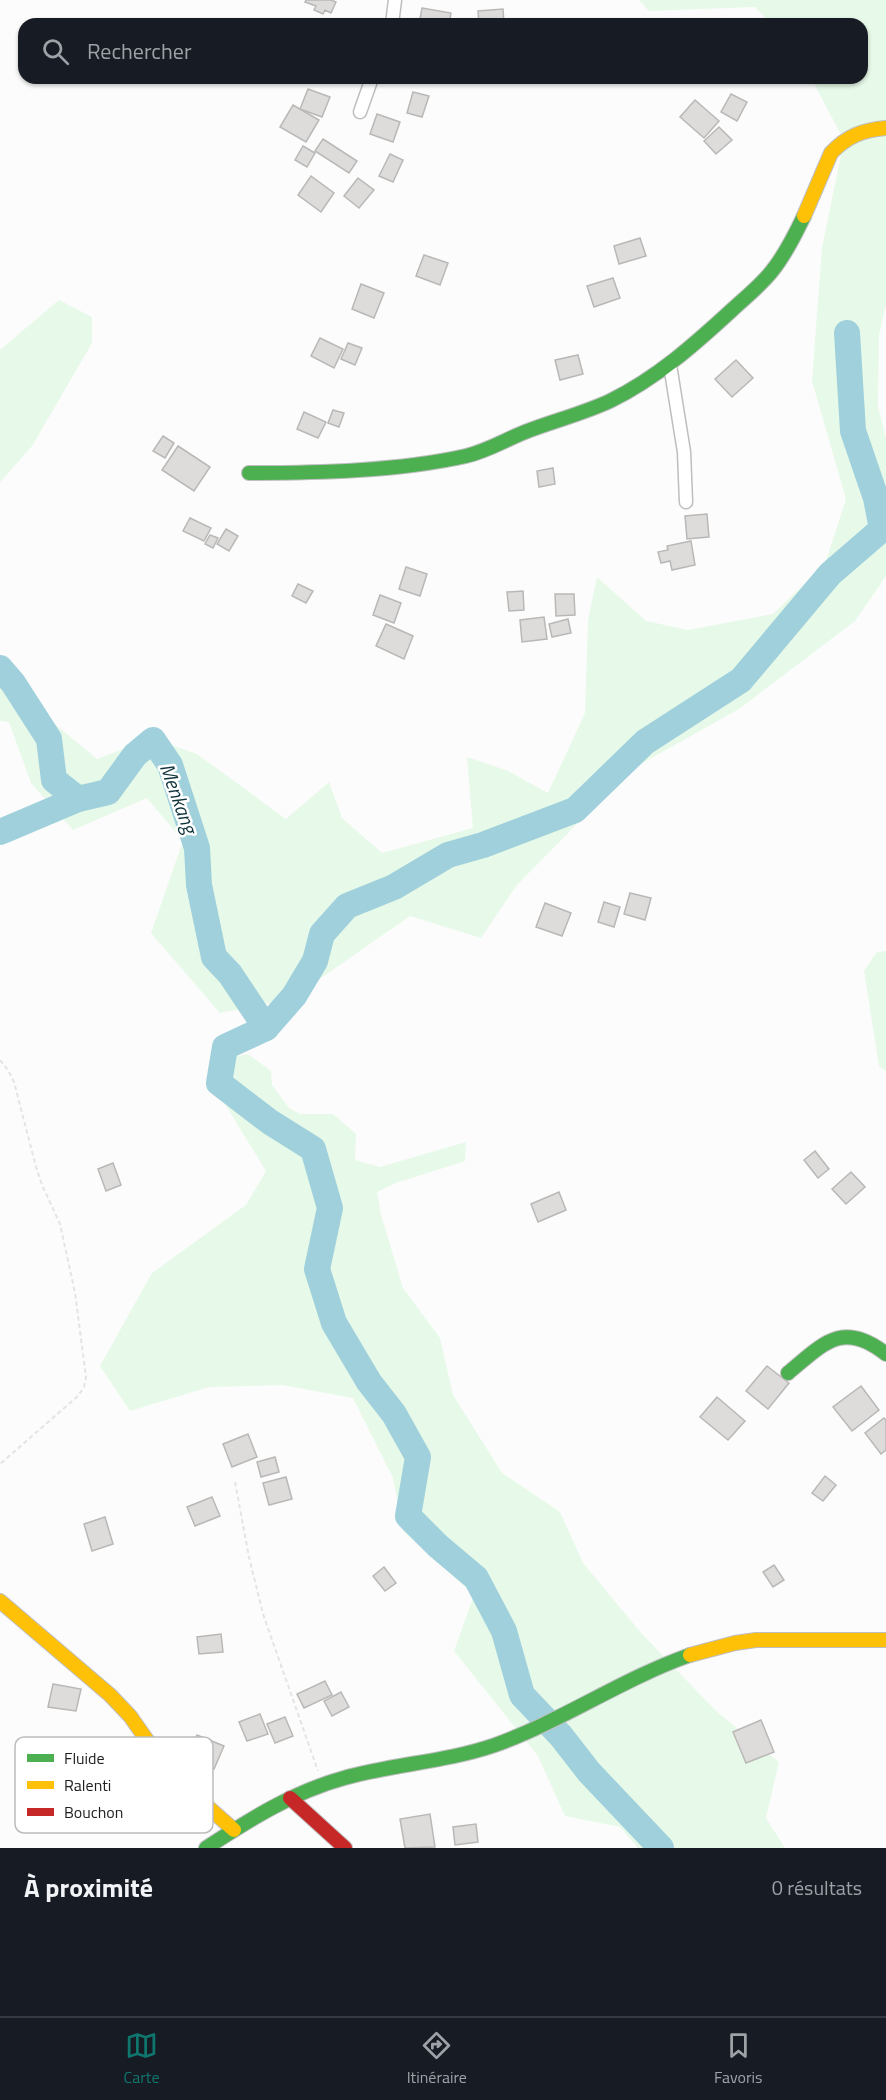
<!DOCTYPE html>
<html lang="fr">
<head>
<meta charset="utf-8">
<style>
  :root { --surface:#171b24; --page:#242831; --text:#f1f3f6; --muted:#9ea1a6; --line:#363941; --accent:#0f766e }
  body { margin:0; font-family:"Titillium Web",sans-serif; background:var(--page); color:var(--text) }
  .list { margin:0; padding:0; list-style:none }
  h2 { display:flex; justify-content:space-between; align-items:center; height:78px; margin:0; padding:0 24px; font-size:26px }
  h2 small { font-size:20px; font-weight:400; color:var(--muted) }
  .icon { flex:none; width:33px; height:33px; fill:none; stroke:currentColor; stroke-width:2; stroke-linecap:round; stroke-linejoin:round }
  .map { position:relative; flex:none; width:886px; height:1848px; overflow:hidden }
  .search { position:absolute; background:var(--surface); box-shadow:0 2px 4px #0004; left:18px; right:18px; top:18px; height:66px; display:flex; align-items:center; gap:15px; box-sizing:border-box; padding:0 21px; border-radius:18px; color:var(--muted); font-size:22px }
  .sheet { height:168px; background:var(--surface) }
  nav { display:flex; justify-content:space-around; align-items:center; box-sizing:border-box; height:84px; border-top:2px solid var(--line); background:var(--surface); font-size:16px; color:var(--muted) }
  nav a { display:grid; justify-items:center; gap:3px }
  nav .on { color:var(--accent) }
  .map>svg:first-child { display:block }
</style>
</head>
<body>
<div class="map">
<svg width="886" height="1848" viewBox="0 0 886 1848">
  <rect width="100%" height="100%" fill="#fcfcfc"/>
  <g fill="#e7f9e8">
    <polygon points="639,0 886,0 886,304 879,335 878,407 886,438 886,576 855,621 739,709 630,770 516,886 481,938 410,916 291,999 220,1013 151,933 183,841 147,798 73,830 31,783 9,722 0,721 0,662 50,720 97,759 151,738 197,754 286,819 329,782 342,818 382,853 473,828 467,757 508,771 548,793 585,713 588,620 597,577 646,621 688,630 773,614 825,564 846,499 812,381 822,248 844,140 811,78 862,78 862,24 771,24 755,7 649,11"/>
    <polygon points="59,300 92,317 92,343 32,446 0,482 0,350"/>
    <polygon points="886,951 886,1071 879,1066 864,971 877,952"/>
    <polygon points="248,1054 271,1071 272,1085 289,1108 300,1114 333,1114 356,1134 355,1160 380,1167 466,1142 465,1161 396,1183 377,1192 381,1215 403,1288 440,1338 453,1395 502,1473 560,1512 583,1563 642,1634 716,1711 779,1762 766,1818 785,1848 638,1848 620,1827 565,1816 538,1756 454,1651 474,1595 403,1531 393,1478 353,1398 282,1385 209,1387 130,1411 100,1366 152,1273 246,1205 266,1171 225,1104 219,1060"/>
  </g>
  <g fill="none" stroke-linecap="round" stroke-linejoin="round">
    <g stroke="#9fd0dc" stroke-width="26">
      <polyline points="0,668 13,683 49,739 54,780 78,799 108,792 135,755 153,740 170,765 197,848 199,885 214,957 230,974 266,1028"/>
      <polyline points="0,832 78,799"/>
      <polyline points="661,1848 589,1772 561,1736 522,1695 504,1631 476,1578 438,1546 408,1516 418,1457 394,1414 369,1382 334,1323 317,1269 330,1208 313,1149 270,1122 219,1083 225,1047 266,1028 294,996 315,961 322,934 347,906 394,887 448,855 483,845 575,810 645,742 741,680 830,574 882,529 876,498 853,431 847,333"/>
    </g>
  </g>
  <g fill="#dedcda" stroke="#b9b8b7" stroke-width="1.5">
    <polygon points="306,0 331,0 336,2 331,13 325,10 323,14 314,10 316,6 305,2"/>
    <polygon points="422,8 451,13 449,24 419,24"/>
    <polygon points="503,9 504,24 479,24 478,11"/>
    <polygon points="308,89 330,97 322,117 300,109"/>
    <polygon points="413,92 429,96 422,117 407,113"/>
    <polygon points="731,94 747,102 737,121 721,112"/>
    <polygon points="695,100 719,121 704,138 680,117"/>
    <polygon points="293,105 319,120 306,142 280,127"/>
    <polygon points="377,114 400,122 393,142 370,134"/>
    <polygon points="719,127 732,140 716,154 704,141"/>
    <polygon points="323,139 357,161 349,173 315,151"/>
    <polygon points="303,146 315,153 307,167 295,160"/>
    <polygon points="390,154 403,160 393,182 379,176"/>
    <polygon points="311,176 334,193 321,212 298,195"/>
    <polygon points="358,178 374,190 359,208 344,196"/>
    <polygon points="640,238 646,256 619,264 614,246"/>
    <polygon points="424,255 448,263 440,285 416,276"/>
    <polygon points="613,278 620,298 594,307 587,286"/>
    <polygon points="361,284 384,293 374,318 352,309"/>
    <polygon points="320,338 343,349 334,368 311,356"/>
    <polygon points="348,343 362,348 355,365 341,359"/>
    <polygon points="578,355 583,374 560,380 555,360"/>
    <polygon points="736,360 753,378 732,397 715,379"/>
    <polygon points="333,410 344,413 339,427 328,423"/>
    <polygon points="304,412 326,422 318,438 297,429"/>
    <polygon points="163,436 174,443 165,458 153,451"/>
    <polygon points="178,446 210,467 194,491 162,470"/>
    <polygon points="553,468 555,484 539,487 537,471"/>
    <polygon points="707,514 709,537 687,539 685,516"/>
    <polygon points="190,518 211,528 204,541 183,531"/>
    <polygon points="226,529 238,536 229,551 217,544"/>
    <polygon points="210,535 218,538 213,548 205,544"/>
    <polygon points="691,541 695,565 672,570 670,561 661,563 658,552 668,550 667,546"/>
    <polygon points="406,567 427,574 420,596 399,589"/>
    <polygon points="298,584 313,591 306,603 292,596"/>
    <polygon points="523,591 524,610 509,611 507,592"/>
    <polygon points="555,594 574,594 575,615 556,616"/>
    <polygon points="380,595 401,603 394,623 373,615"/>
    <polygon points="544,617 547,639 522,642 520,620"/>
    <polygon points="568,619 571,633 552,637 549,624"/>
    <polygon points="386,624 413,636 404,659 376,646"/>
    <polygon points="630,893 651,898 645,920 624,914"/>
    <polygon points="604,902 620,907 614,927 598,922"/>
    <polygon points="545,903 571,913 562,936 536,927"/>
    <polygon points="815,1151 829,1169 818,1178 804,1160"/>
    <polygon points="113,1163 121,1185 106,1191 98,1169"/>
    <polygon points="851,1172 865,1187 846,1204 832,1189"/>
    <polygon points="559,1192 566,1210 538,1222 531,1204"/>
    <polygon points="767,1366 789,1383 768,1409 746,1391"/>
    <polygon points="861,1386 879,1410 852,1431 833,1407"/>
    <polygon points="717,1397 745,1421 728,1440 700,1417"/>
    <polygon points="884,1418 886,1420 886,1450 881,1454 865,1433"/>
    <polygon points="248,1434 257,1457 232,1467 223,1444"/>
    <polygon points="275,1457 279,1472 261,1477 257,1462"/>
    <polygon points="825,1476 836,1485 823,1501 812,1493"/>
    <polygon points="286,1477 292,1499 269,1505 263,1483"/>
    <polygon points="212,1497 220,1516 195,1526 187,1507"/>
    <polygon points="105,1517 113,1544 92,1551 84,1524"/>
    <polygon points="774,1565 784,1580 773,1587 763,1572"/>
    <polygon points="384,1567 396,1583 385,1591 373,1576"/>
    <polygon points="221,1634 223,1652 199,1654 197,1637"/>
    <polygon points="325,1681 332,1695 304,1708 297,1694"/>
    <polygon points="53,1684 81,1689 76,1711 48,1707"/>
    <polygon points="341,1692 349,1707 332,1716 324,1701"/>
    <polygon points="260,1714 268,1734 247,1741 239,1722"/>
    <polygon points="285,1717 293,1736 275,1743 267,1724"/>
    <polygon points="761,1720 774,1752 746,1763 733,1732"/>
    <polygon points="197,1735 224,1746 214,1769 187,1757"/>
    <polygon points="430,1814 435,1847 405,1848 400,1819"/>
    <polygon points="476,1824 478,1842 455,1845 453,1827"/>
  </g>
  <g fill="none" stroke-linecap="round" stroke-linejoin="round">
    <g stroke="#bebec0" stroke-width="15">
      <g id="street">
        <polyline points="392,24 395,0"/>
        <polyline points="360,112 372,78"/>
        <polyline points="670,365 684,452 686,502"/>
      </g>
    </g>
    <g stroke="#bebec0" stroke-width="16">
      <g id="fast">
        <path d="M249 473C318 473 399 471 466 456 487 451 505 440 525 432 553 421 582 414 610 401 657 378 695 344 733 309 746 297 761 285 772 271 785 255 795 235 804 216"/>
        <path d="M788 1373C824 1343 843 1320 886 1354"/>
        <path d="M206 1848C249 1820 293 1792 344 1778 393 1764 446 1762 495 1745 562 1721 622 1679 690 1655"/>
      </g>
    </g>
    <g stroke="#bebec0" stroke-width="16">
      <g id="slow">
        <path d="M804 216 831 153C847 136 863 130 886 128"/>
        <polyline points="0,1601 110,1695 130,1716 163,1763 184,1786 234,1830"/>
        <polyline points="690,1655 735,1643 756,1640 886,1640"/>
      </g>
    </g>
    <g stroke="#bebec0" stroke-width="16">
      <polyline id="jam" points="290,1798 345,1848"/>
    </g>
    <g stroke="#e4e4e5" stroke-width="2" stroke-dasharray="4.5 3" stroke-linecap="butt">
      <polyline points="0,1060 8,1070 14,1082 36,1167 42,1185 60,1224 75,1293 86,1377 84,1387 78,1396 0,1464"/>
      <polyline points="235,1482 249,1557 263,1614 318,1771"/>
    </g>
    <use href="#street" stroke="#fff" stroke-width="12"/>
    <use href="#fast" stroke="#4caf50" stroke-width="14"/>
    <use href="#slow" stroke="#ffc107" stroke-width="14"/>
    <use href="#jam" stroke="#c62828" stroke-width="14"/>
  </g>
  <g text-anchor="middle" dominant-baseline="central" stroke-width="5" stroke-linejoin="round" paint-order="stroke">
    <g font-size="20" font-style="italic" fill="#10333b" stroke="#fff">
      <text transform="translate(179 798) rotate(70)">Menkang</text>
    </g>
  </g>
  <rect x="15" y="1737" width="198" height="96" rx="9" fill="#fff" stroke="#bcbcbc" stroke-width="1.5"/>
  <rect x="27" y="1754" width="27" height="8" fill="#4caf50"/>
  <rect x="27" y="1781" width="27" height="8" fill="#ffc107"/>
  <rect x="27" y="1808" width="27" height="8" fill="#c62828"/>
  <g font-size="16" fill="#1e1e21">
    <text x="64" y="1764">Fluide</text>
    <text x="64" y="1791">Ralenti</text>
    <text x="64" y="1818">Bouchon</text>
  </g>
</svg>
<div class="search"><svg class="icon" aria-label="search" viewBox="0 0 24 24"><circle cx="10" cy="10" r="6"/><path d="M15 15l6 6"/></svg>Rechercher</div>
</div>
<section class="sheet">
<h2>À proximité<small>0 résultats</small></h2>
<ul class="list">
</ul>
</section>
<nav>
<a class="on"><svg class="icon" aria-label="map" viewBox="0 0 24 24"><path d="M3 6l6-2 6 2 6-2v14l-6 2-6-2-6 2zM9 4v14M15 6v14"/></svg>Carte</a>
<a><svg class="icon" aria-label="directions" viewBox="0 0 24 24"><path d="M12 3l9 9-9 9-9-9zM9 14v-3h6M13 9l2 2-2 2"/></svg>Itinéraire</a>
<a><svg class="icon" aria-label="saved" viewBox="0 0 24 24"><path d="M7 4h10v16l-5-4-5 4z"/></svg>Favoris</a>
</nav>
</body>
</html>
